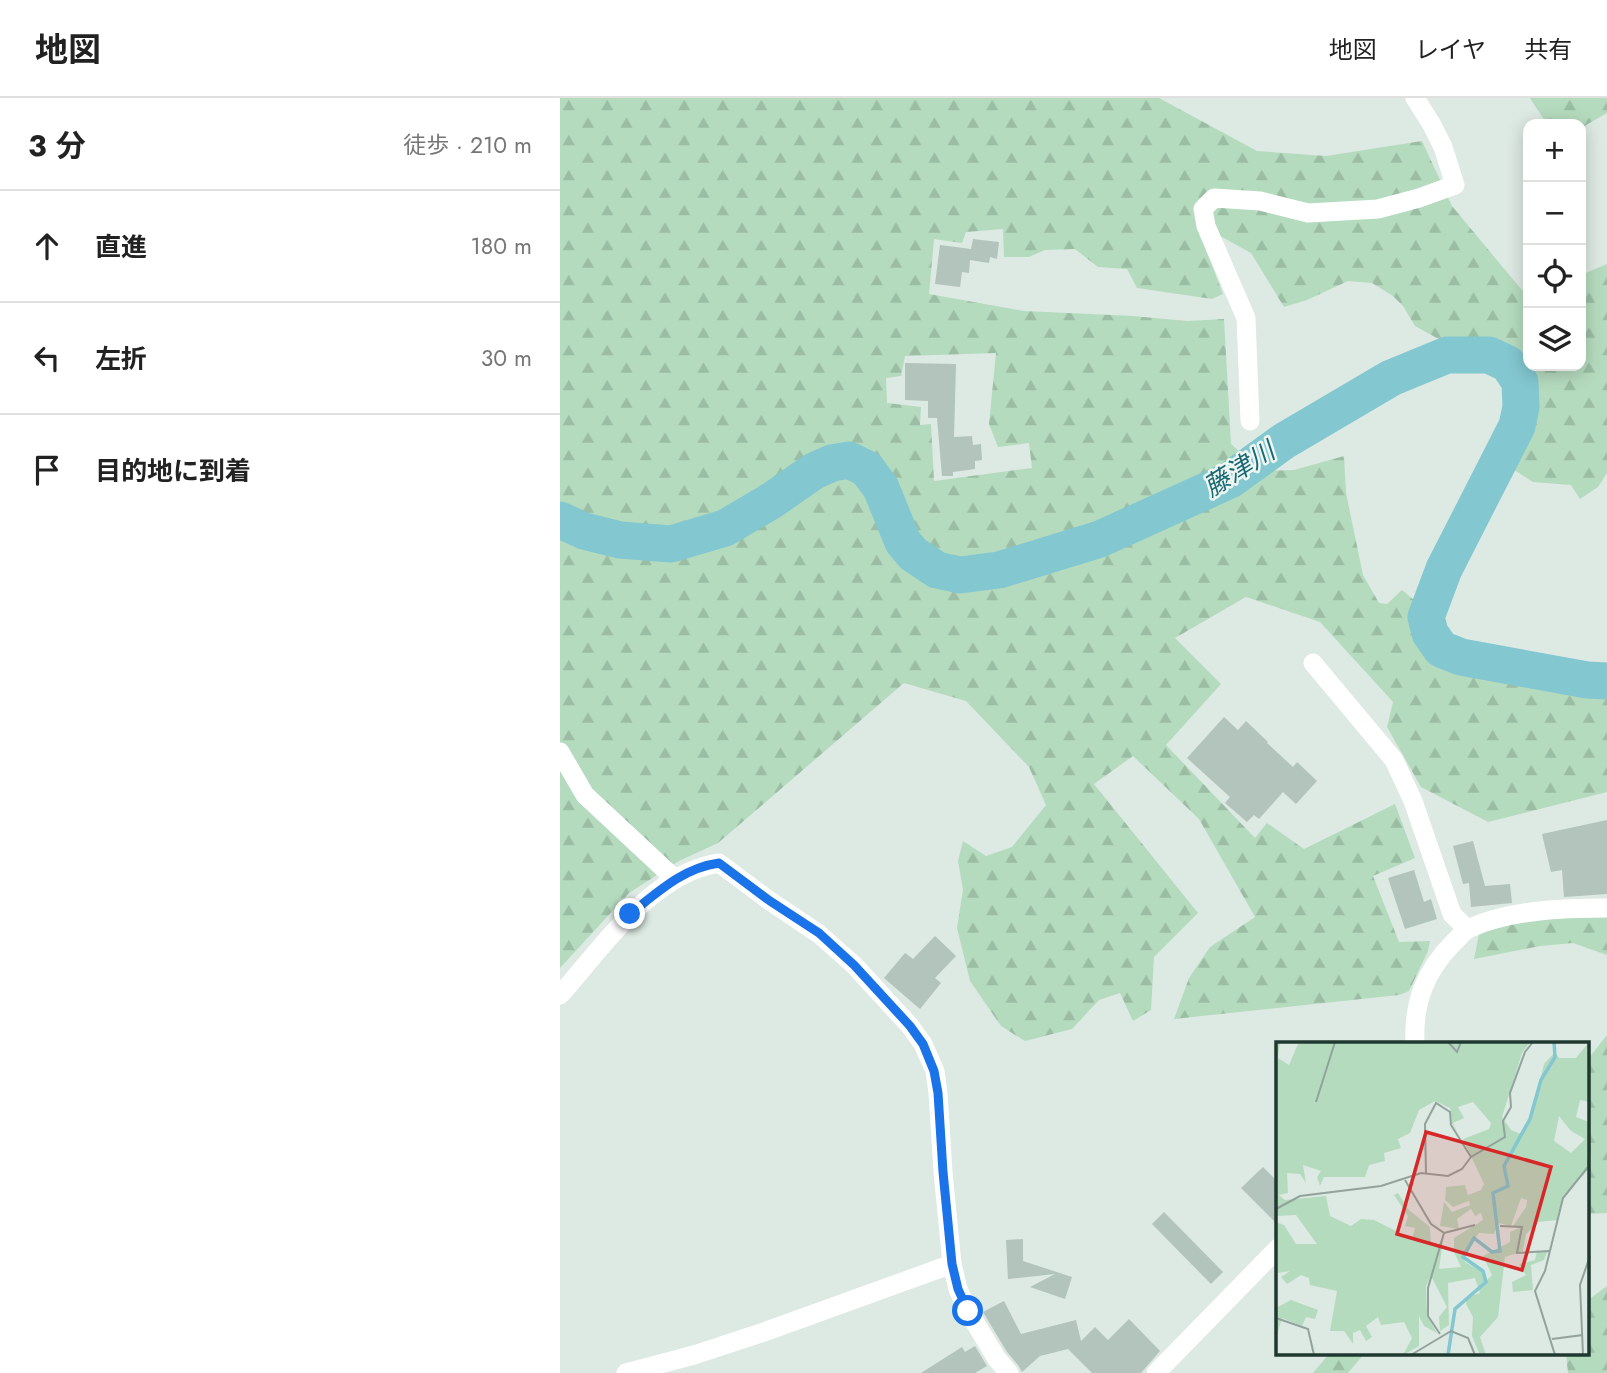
<!DOCTYPE html>
<html lang="ja">
<head>
<meta charset="utf-8">
<style>
  :root { --surface:#fff; --page:#f2f2f2; --text:#222; --muted:#767676; --line:#e0e0e0 }
  body { margin:0; font-family:Jost,"Noto Sans JP",sans-serif; background:var(--page); color:var(--text) }
  .controls { position:absolute; right:21px; top:21px; display:grid; overflow:hidden; border-radius:14px; box-shadow:0 4px 18px #0003 }
  .controls button { width:63px; height:63px; display:grid; place-items:center; padding:0; border:0; border-bottom:2px solid var(--line); background:var(--surface); color:var(--text); font:35px sans-serif }
  .stop { position:absolute; width:21px; height:21px; margin:-16px; border:5px solid #1a73e8; border-radius:50%; background:#fff }
  .stop.end { background:#1a73e8; border-color:#fff; box-shadow:0 2px 7px #0008 }
  .list { margin:0; padding:0; list-style:none }
  h2 { display:flex; justify-content:space-between; align-items:center; height:91px; margin:0; padding:0 28px; font-size:30px }
  h2 small { font-size:23px; font-weight:400; color:var(--muted) }
  .list li { display:grid; grid-template-columns:46px 1fr auto; gap:21px; align-items:center; box-sizing:border-box; height:112px; padding:0 28px; border-top:2px solid var(--line) }
  .list b { display:block; font-size:26px; white-space:nowrap }
  .list em { font-size:23px; font-style:normal; color:var(--muted) }
  .icon { flex:none; width:38px; height:38px; fill:none; stroke:currentColor; stroke-width:2; stroke-linecap:round; stroke-linejoin:round }
  .map { position:relative; flex:none; width:1047px; height:1275px; overflow:hidden }
  header { display:flex; align-items:center; gap:42px; box-sizing:border-box; height:98px; padding:0 35px; background:var(--surface); border-bottom:2px solid var(--line) }
  header strong { font-size:33px }
  nav { display:flex; gap:38px; margin-inline-start:auto; font-size:24px }
  main { display:flex }
  aside { flex:1; background:var(--surface) }
  .map>svg:first-child { display:block }
</style>
</head>
<body>
<header>
<strong>地図</strong>
<nav><a>地図</a><a>レイヤ</a><a>共有</a></nav>
</header>
<main>
<aside>
<h2>3 分<small>徒歩 · 210 m</small></h2>
<ul class="list">
<li><svg class="icon" aria-label="ahead" viewBox="0 0 24 24"><path d="M12 20V5M6 11l6-6 6 6"/></svg><div><b>直進</b></div><em>180 m</em></li>
<li><svg class="icon" aria-label="left" viewBox="0 0 24 24"><path d="M17 20v-9H6M10 6l-5 5 5 5"/></svg><div><b>左折</b></div><em>30 m</em></li>
<li><svg class="icon" aria-label="arrive" viewBox="0 0 24 24"><path d="M6 21V4h12l-3 4 3 4H6"/></svg><div><b>目的地に到着</b></div></li>
</ul>
</aside>
<div class="map">
<svg width="1047" height="1275" viewBox="0 0 1047 1275">
  <defs>
    <pattern id="forest-firs" width="22" height="20" patternUnits="userSpaceOnUse" patternTransform="scale(1.75)"><rect width="22" height="20" fill="#b5dbbe"/><path d="M5 1l3.5 6h-7zM16 11l3.5 6h-7z" fill="#9bbda4"/></pattern>
  </defs>
  <rect width="100%" height="100%" fill="#dde9e3"/>
  <g fill="url(#forest-firs)" fill-rule="evenodd">
    <path d="M0 0H599L697 53 766 58 862 43 892 108 966 197 968 196V268H1021V177L1047 166V375L1038 389 1020 401 1011 387 973 384 951 370 934 351 946 314 944 286 933 271 855 228 843 208 833 198 812 185 788 183 747 202 724 209 691 155 662 139 644 147 663 196 652 201 577 190 567 171 538 169 515 151 485 152 469 159H444L443 131 406 134 402 145 374 141 369 196 464 213 573 218 627 223 664 221 671 346 702 373 734 372 784 358 786 395 803 477 819 505 827 506 842 492 860 507V532L878 555 915 570 1047 589V694L928 724 861 689 827 629 833 604 760 524 686 499 615 540 661 586 606 647 695 740 707 725 744 751 835 706 855 760 813 778 839 844 870 843 868 853 849 893 839 897 614 921 629 880 650 849 695 819 639 721 573 658 534 686 638 815 594 859 591 912 573 923 560 895 539 902 512 931 465 943 441 928 410 883 397 830 403 792 398 763 403 743 426 758 452 749 486 707 469 669 406 603 344 585 158 745 119 763 69 795 0 870ZM436 255 429 326 438 349 469 345 472 370 374 383 371 326 360 327 361 309 327 305 326 280 341 278 345 258Z"/>
    <polygon points="970,0 1047,0 1047,15 1021,30 1021,26 987,26"/>
    <polygon points="1047,819 1047,857 1013,845 980,848 914,861 919,836 962,821"/>
    <polygon points="1047,937 1047,1115 1028,1116 1028,958 1032,956"/>
    <polygon points="1047,1188 1047,1275 1008,1275 1006,1256 1028,1256 1028,1202"/>
    <polygon points="769,1256 804,1256 788,1275 753,1275"/>
  </g>
  <g fill="none" stroke-linecap="round" stroke-linejoin="round">
    <polyline stroke="#83c7d0" stroke-width="37" points="0,422 24,433 60,442 111,446 165,430 211,403 254,373 272,365 289,362 307,371 321,390 343,444 353,456 377,472 400,477 439,472 540,441 670,382 724,343 831,280 887,257 929,257 948,266 960,284 961,309 957,328 884,471 866,519 870,535 881,551 901,559 1027,582 1047,583"/>
  </g>
  <g fill="#b2c4bc">
    <polygon points="413,141 439,144 437,161 430,159 429,165 410,162 409,175 402,174 400,189 375,186 380,147 411,151"/>
    <polygon points="345,265 396,266 394,339 412,338 413,347 421,346 422,362 415,363 415,371 393,374 393,378 382,378 377,320 368,320 368,303 345,302"/>
    <polygon points="664,619 678,632 686,623 708,644 707,645 733,669 737,664 757,683 736,706 723,694 699,721 694,717 687,724 665,705 670,699 627,660"/>
    <polygon points="1047,722 1047,796 1004,799 1002,772 991,774 982,736"/>
    <polygon points="913,743 925,788 950,786 952,805 911,809 909,785 903,786 893,748"/>
    <polygon points="854,772 864,804 871,801 877,821 845,831 828,780"/>
    <polygon points="375,838 396,858 375,880 381,885 360,911 324,880 345,855 353,861"/>
    <polygon points="703,1069 718,1084 718,1127 681,1090"/>
    <polygon points="604,1114 663,1174 651,1186 592,1126"/>
    <polygon points="463,1141 463,1163 512,1179 505,1201 470,1189 495,1176 448,1181 446,1142"/>
    <polygon points="444,1203 461,1236 516,1222 521,1243 535,1229 548,1242 569,1221 600,1253 581,1275 532,1275 508,1251 480,1258 462,1274 458,1267 447,1254 423,1214"/>
    <polygon points="415,1248 427,1268 415,1275 361,1275 402,1249 405,1254"/>
  </g>
  <g fill="none" stroke-linecap="round" stroke-linejoin="round">
    <g stroke="#fff" stroke-width="19">
      <polyline points="690,323 686,220 646,128 643,111 654,100 700,103 748,115 818,111 859,100 895,87 883,49 872,27 855,0"/>
      <polyline points="753,565 834,662 853,703 892,816 907,831"/>
      <polyline points="0,654 25,697 115,781"/>
      <path d="M0 897C42 850 92 775 159 765L210 803 259 836 294 867 350 928 363 946 375 973 378 995 383 1074 392 1166 398 1191 408 1213 437 1261 449 1275"/>
      <path d="M855 946C853 905 865 873 894 844 899 840 903 833 910 830 951 812 1002 810 1047 810"/>
      <polyline points="66,1275 134,1257 204,1234 392,1166"/>
      <polyline points="596,1275 718,1150"/>
    </g>
  </g>
  <g fill="none" stroke-linecap="round" stroke-linejoin="round">
    <path stroke="#1a73e8" stroke-width="9" d="M70 816C98 794 123 770 159 765L210 803 259 835 294 867 350 928 363 946 374 973 378 995 383 1074 392 1166 398 1191 408 1213"/>
  </g>
  <g text-anchor="middle" dominant-baseline="central" stroke-width="5" stroke-linejoin="round" paint-order="stroke">
    <g font-size="26" font-style="italic" fill="#196874" stroke="#edf6f1">
      <text transform="translate(679 371) rotate(-32)">藤津川</text>
    </g>
  </g>
  <g transform="translate(716 944)">
    <rect width="313" height="313" fill="#dde9e3"/>
    <path d="M0 0H4L2 16 13 23 22 2 42 0H254L246 11 226 75 235 88 245 92 256 75 268 22 279 10 283 16H300L313 0V60L304 58 300 75 313 80V127L287 154 281 178 262 180 250 192 247 209 229 215 222 275 204 295 210 313H204L196 294 197 275 190 262 191 255 204 251 199 236 172 241 173 283 164 289 163 275 171 265 155 234 150 244 151 274 161 291 148 284 143 274V304L127 313 136 296 128 280 105 283 102 275 90 284 96 295 90 299 84 288 77 291V302L68 289H54L61 249 34 243 33 236 25 233 11 242 5 235 14 229 2 231 0 180 8 183 20 202H41L20 173 0 174ZM159 59 174 66 176 81 181 90 177 81 188 76 182 65 197 60 215 81 213 87 187 97 208 142 205 148 192 153 189 143 170 145 169 158 177 165 193 159 194 163 176 170 168 160 164 184 183 187 181 177 195 167 199 174 205 171 207 178 178 196V210L185 225 163 227 168 192 162 204H155L154 185 132 167 122 151 118 153 132 174 129 184 139 186 136 197 98 178 85 177 75 184 54 174 50 154 9 158 3 153 12 151 11 131 24 132 30 141 27 123 45 129 41 135 44 144 48 135H89L93 123 109 119 108 111 125 106 122 97 134 91 143 68ZM283 74 295 89 309 97 295 111 278 99ZM245 156 251 158 250 165 237 184 243 186 234 190V200L207 214 216 233 209 240 207 230 189 220 187 213 203 191 218 192 222 181 235 184ZM261 209 271 210 268 218 255 223 257 248 237 250 236 240 250 233 243 222 259 218ZM15 258 42 268 39 277 30 275 26 284 6 276 0 296V266Z" fill="#b5dbbe" fill-rule="evenodd"/>
    <path fill="none" stroke="#83c7d0" stroke-width="3.5" d="M172 313 179 267 210 240 207 229 187 215 198 196 216 210 224 209 217 151 232 144 228 124 254 77 265 38 279 15 278 0"/>
    <path fill="none" stroke="#91a39c" stroke-width="2" d="M172 0 181 10 185 0M40 60 59 0M150 131 149 82 160 61 174 70 175 83 195 115M129 138 155 182 168 191 152 246V274L164 292M0 167 24 154 105 144 145 131 172 134 186 127 195 115 229 95 227 79 235 65 234 51 249 10 257 0M224 184 246 185 241 211 273 209M168 191 199 183M0 276 32 287 38 313M276 297 307 293M86 313H108M135 313 175 289 192 296 199 313M279 313 259 249 269 229 287 156 312 125 314 104M307 313 304 243 314 214"/>
    <path fill="#d62828" fill-opacity="0.15" stroke="#d62828" stroke-width="3.5" d="M150 90 275 125 246 228 121 192Z"/>
    <rect width="313" height="313" fill="none" stroke="#1f3931" stroke-width="3.5"/>
  </g>
</svg>
<div class="controls">
<button>+</button>
<button>−</button>
<button><svg class="icon" aria-label="locate" viewBox="0 0 24 24"><circle cx="12" cy="12" r="6"/><path d="M12 2v4M12 18v4M2 12h4M18 12h4"/></svg></button>
<button><svg class="icon" aria-label="layers" viewBox="0 0 24 24"><path d="M12 4l9 5-9 5-9-5zM3 14l9 5 9-5"/></svg></button>
</div>
<div class="stop" style="left:408px;top:1213px"></div>
<div class="stop end" style="left:70px;top:816px"></div>
</div>
</main>
</body>
</html>
